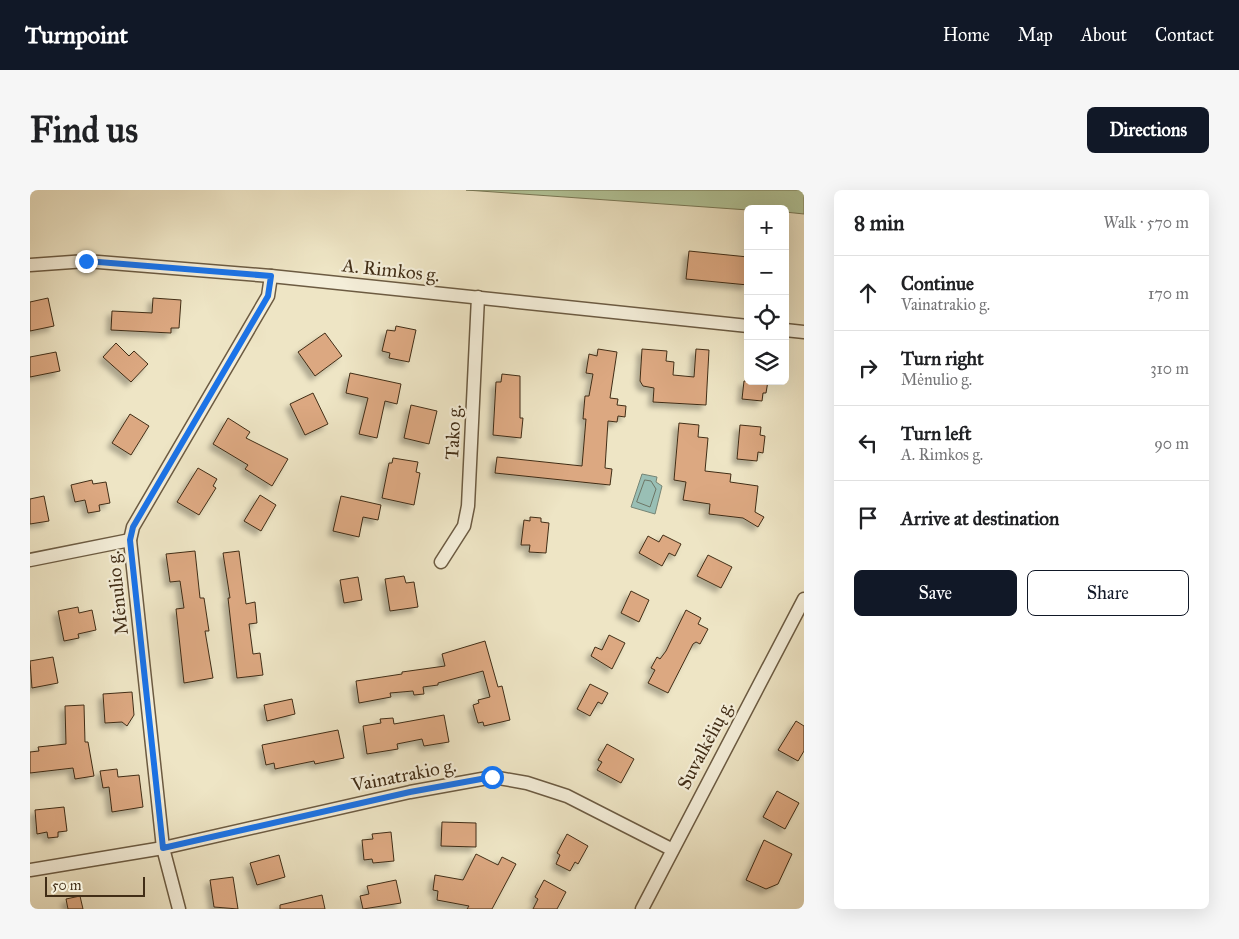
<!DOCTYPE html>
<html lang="en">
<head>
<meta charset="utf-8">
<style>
  :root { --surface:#fff; --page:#f6f6f6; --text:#202124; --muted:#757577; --line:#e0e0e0; --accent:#111827 }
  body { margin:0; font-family:"IM FELL Great Primer",serif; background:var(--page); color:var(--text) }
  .controls { position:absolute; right:15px; top:15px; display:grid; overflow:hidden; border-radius:8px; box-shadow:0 5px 20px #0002 }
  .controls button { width:45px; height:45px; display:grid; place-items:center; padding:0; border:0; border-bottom:1px solid var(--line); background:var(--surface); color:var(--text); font:25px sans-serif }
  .scale { position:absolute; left:15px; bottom:12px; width:100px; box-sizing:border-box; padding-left:5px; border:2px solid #412d16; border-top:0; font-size:14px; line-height:18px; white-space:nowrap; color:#412d16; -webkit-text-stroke:4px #f4eed9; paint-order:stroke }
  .stop { position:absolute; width:15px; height:15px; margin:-11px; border:4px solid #1a73e8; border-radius:50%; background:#fff }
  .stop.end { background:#1a73e8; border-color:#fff; box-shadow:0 1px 5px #0008 }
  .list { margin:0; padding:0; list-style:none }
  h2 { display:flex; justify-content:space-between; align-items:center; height:65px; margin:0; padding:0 20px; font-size:21px }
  h2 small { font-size:16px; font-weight:400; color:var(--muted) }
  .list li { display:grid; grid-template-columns:32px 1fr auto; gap:15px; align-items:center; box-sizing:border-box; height:75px; padding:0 20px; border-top:1px solid var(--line) }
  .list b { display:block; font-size:19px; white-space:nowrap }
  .list p { margin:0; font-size:16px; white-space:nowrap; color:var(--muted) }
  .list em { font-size:16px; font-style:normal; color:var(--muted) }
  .actions { display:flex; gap:10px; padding:15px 20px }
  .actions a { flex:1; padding:11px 0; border:1px solid var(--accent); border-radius:8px; text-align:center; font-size:18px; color:var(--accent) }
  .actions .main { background:var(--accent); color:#fff }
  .icon { flex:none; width:28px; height:28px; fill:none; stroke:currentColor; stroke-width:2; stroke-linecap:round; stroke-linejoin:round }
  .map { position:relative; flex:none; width:774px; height:719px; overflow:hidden; border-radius:8px }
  header { display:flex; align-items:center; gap:30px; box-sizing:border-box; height:70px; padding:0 25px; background:var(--accent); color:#fff }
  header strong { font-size:24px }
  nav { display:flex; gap:28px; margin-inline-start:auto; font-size:18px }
  .intro { display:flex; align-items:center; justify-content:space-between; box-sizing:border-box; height:120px; padding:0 30px }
  h1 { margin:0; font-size:35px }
  .button { padding:12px 22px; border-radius:8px; background:var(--accent); color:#fff; font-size:18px; font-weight:700 }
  main { display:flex; gap:30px; padding:0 30px }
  aside { flex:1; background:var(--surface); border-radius:8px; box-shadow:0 5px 20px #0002 }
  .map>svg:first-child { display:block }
</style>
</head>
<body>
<header>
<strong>Turnpoint</strong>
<nav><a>Home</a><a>Map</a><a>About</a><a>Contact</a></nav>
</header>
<div class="intro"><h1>Find us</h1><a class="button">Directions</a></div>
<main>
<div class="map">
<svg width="774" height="719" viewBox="0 0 774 719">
  <defs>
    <filter id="shadow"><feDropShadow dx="-4.5" dy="4.5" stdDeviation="2.5" flood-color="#0004"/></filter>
  </defs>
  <rect width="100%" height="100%" fill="#eee5c5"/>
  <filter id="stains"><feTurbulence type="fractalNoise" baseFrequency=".004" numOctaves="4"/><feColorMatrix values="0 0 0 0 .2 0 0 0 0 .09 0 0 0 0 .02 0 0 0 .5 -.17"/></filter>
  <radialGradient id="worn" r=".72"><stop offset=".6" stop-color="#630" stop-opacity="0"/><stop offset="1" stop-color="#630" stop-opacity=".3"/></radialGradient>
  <polygon fill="#b3c69a" stroke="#7a7a58" points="436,0 774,0 774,24 755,22 755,19 718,20"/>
  <polygon fill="#99bfb5" stroke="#768575" points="612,284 627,287 626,292 632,296 625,324 601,317"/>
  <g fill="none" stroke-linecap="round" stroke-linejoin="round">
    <polygon stroke="#6d7666" stroke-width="1" points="615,290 621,291 626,299 620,317 607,312"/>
  </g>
  <g fill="#dca881" stroke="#412d16" filter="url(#shadow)">
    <polygon points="659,61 718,67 718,95 656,89"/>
    <polygon points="18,108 24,136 0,141 0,112"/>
    <polygon points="123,108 151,110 149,138 141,138 141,143 81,140 82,121 122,123"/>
    <polygon points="366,136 386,140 379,172 359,168 360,163 352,161 357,140 365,141"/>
    <polygon points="295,143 312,166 285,186 268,162"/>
    <polygon points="86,153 99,166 104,161 118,174 101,192 73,167"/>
    <polygon points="568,159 587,162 580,208 588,209 587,215 596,216 595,227 588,226 587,232 578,231 575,278 582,279 580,295 465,283 467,267 552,276 556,229 553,229 555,206 559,206 563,184 556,183 559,164 567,166"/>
    <polygon points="612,159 637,161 636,171 644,172 643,185 664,187 666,159 679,160 676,215 623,212 624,198 613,196 610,191"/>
    <polygon points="26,162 30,181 0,187 0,167"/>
    <polygon points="320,183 371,194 367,214 355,211 347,248 329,244 338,208 316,203"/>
    <polygon points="472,184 490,186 490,228 493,228 491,248 463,245 466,192 471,192"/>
    <polygon points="714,191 738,191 736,203 733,203 732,211 712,209"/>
    <polygon points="283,203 298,234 275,245 260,214"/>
    <polygon points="381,215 407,221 399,254 374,248"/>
    <polygon points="100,224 119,236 101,265 82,253"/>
    <polygon points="198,228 220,242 216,248 258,269 242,296 215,279 218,275 183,254"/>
    <polygon points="649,233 669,235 668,247 678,248 675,281 701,284 700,292 728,296 725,322 734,327 728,337 713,328 679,324 680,314 653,310 656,292 644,290"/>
    <polygon points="710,235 731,237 730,245 735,246 733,263 728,262 727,271 707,269"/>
    <polygon points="363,268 388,272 386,282 390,283 384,315 352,308 359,273 362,273"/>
    <polygon points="168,278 187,289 183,296 186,298 169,325 147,312"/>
    <polygon points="62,290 63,294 76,292 80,313 69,315 70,321 58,323 55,310 45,312 41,295"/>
    <polygon points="230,305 246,315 231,341 214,331"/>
    <polygon points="14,306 19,331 0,334 0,309"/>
    <polygon points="311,306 351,315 348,330 333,327 329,347 303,341"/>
    <polygon points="500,327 511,328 511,332 519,333 516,363 499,362 500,355 491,355 494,330 500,331"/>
    <polygon points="633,345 651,354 645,366 639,363 632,376 609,363 618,346 629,352"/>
    <polygon points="165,361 170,408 174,408 179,441 175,441 183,488 154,493 146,419 154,418 150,391 140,392 136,364"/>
    <polygon points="209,361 216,414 225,412 227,433 219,434 223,464 230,463 233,485 207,488 198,408 200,408 193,363"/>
    <polygon points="678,365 702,377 691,398 667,386"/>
    <polygon points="374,386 376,393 384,392 388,417 360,421 355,389"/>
    <polygon points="328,387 332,410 314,413 310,390"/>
    <polygon points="601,401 619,410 609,432 591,423"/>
    <polygon points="48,417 49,423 62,420 66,440 48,444 49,448 34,451 28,421"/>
    <polygon points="656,420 671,428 668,434 678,439 670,454 666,452 663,454 638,503 618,493 625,480 621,478 627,467 630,469 636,461"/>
    <polygon points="579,445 595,453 582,479 561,466 565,457 572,460"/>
    <polygon points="455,451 468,497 472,496 480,530 454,536 453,532 448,533 443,515 449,513 448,510 460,507 453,481 408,493 408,495 393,497 394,504 384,505 383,501 360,503 361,507 329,513 326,491 372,484 372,482 415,476 412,464"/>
    <polygon points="23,467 28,493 2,498 0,471"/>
    <polygon points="560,494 578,503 572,514 568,512 560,526 547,519"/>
    <polygon points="102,502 104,525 97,536 92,532 75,533 73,504"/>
    <polygon points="262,509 265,524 237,531 234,515"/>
    <polygon points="54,515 55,552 58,552 64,586 45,589 43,578 0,583 0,562 9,561 8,557 36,554 35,516"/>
    <polygon points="414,525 419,552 394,556 392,549 367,554 368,559 337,564 333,536 351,533 350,529 363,528 364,534"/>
    <polygon points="766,531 774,536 774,561 768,571 748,560"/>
    <polygon points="308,540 314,568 285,574 284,571 245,579 244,573 236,575 232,555"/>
    <polygon points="577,554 604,569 591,593 567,580 572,572 568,570"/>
    <polygon points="87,579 88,587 109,585 113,617 82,622 79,597 73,598 70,581"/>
    <polygon points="747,601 769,613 755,639 733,627"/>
    <polygon points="34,617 37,641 28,642 28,647 18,648 17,642 7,644 5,620"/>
    <polygon points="412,632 446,633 446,657 411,656"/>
    <polygon points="361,642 364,671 343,673 342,669 334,670 332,650 343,649 342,644"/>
    <polygon points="537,644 558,656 548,674 545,672 540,681 526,674 530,665 527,663"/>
    <polygon points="734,650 762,664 748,694 736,699 716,690"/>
    <polygon points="446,664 468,675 472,667 486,674 462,719 437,719 439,716 407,710 408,701 403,700 405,685 433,690"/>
    <polygon points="249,665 255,687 227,695 220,673"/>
    <polygon points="203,687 208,719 184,717 180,690"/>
    <polygon points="366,690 371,713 333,719 330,706 339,704 337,696"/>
    <polygon points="514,690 536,702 527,719 503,719 508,709 505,707"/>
    <polygon points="292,705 295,719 250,719 250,715"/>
    <polygon points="50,706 53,719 38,719 36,709"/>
  </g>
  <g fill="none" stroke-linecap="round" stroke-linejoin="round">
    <g stroke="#6c5b42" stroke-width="15">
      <g id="minor">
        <polyline points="0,75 56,71 241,86 718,136"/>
        <polyline points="755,140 774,142"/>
        <polyline points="0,370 100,350"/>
        <polyline points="411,372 434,336 438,316 448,107"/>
        <polyline points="0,680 133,658 380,602 463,587 497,593 537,606 641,659"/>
        <polyline points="149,719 133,658 100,350 103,337 238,106 241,86"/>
        <polyline points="612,719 774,409"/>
      </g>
    </g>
    <use href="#minor" stroke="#f4eed9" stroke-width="12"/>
  </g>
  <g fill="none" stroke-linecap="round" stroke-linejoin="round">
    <polyline stroke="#1a73e8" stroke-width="6" points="56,71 241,86 238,106 103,337 100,350 133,658 380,602 462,587"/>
  </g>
  <g text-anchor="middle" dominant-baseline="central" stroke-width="4.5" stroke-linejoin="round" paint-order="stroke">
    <g font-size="19" fill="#412d16" stroke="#f4eed9">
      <text transform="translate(361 80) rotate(6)">A. Rimkos g.</text>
      <text transform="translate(423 242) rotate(-87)">Tako g.</text>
      <text transform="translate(87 403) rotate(-96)">Mėnulio g.</text>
      <text transform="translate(675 555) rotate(-62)">Suvalkėlių g.</text>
      <text transform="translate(374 585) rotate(-11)">Vainatrakio g.</text>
    </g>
  </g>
  <rect width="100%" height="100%" filter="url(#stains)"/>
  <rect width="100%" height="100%" fill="url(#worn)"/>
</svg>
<div class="controls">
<button>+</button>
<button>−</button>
<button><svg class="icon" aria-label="locate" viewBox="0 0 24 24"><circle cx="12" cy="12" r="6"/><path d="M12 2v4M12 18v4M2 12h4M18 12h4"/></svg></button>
<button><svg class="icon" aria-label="layers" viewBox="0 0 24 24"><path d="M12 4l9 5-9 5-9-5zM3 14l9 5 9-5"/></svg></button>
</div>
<div class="scale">50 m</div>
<div class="stop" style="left:462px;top:587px"></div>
<div class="stop end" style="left:56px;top:71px"></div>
</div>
<aside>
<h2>8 min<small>Walk · 570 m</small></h2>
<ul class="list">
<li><svg class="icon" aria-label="ahead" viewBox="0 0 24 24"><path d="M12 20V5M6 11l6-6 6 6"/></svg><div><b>Continue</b><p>Vainatrakio g.</p></div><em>170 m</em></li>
<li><svg class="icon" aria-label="right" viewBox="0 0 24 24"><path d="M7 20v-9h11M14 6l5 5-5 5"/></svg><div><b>Turn right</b><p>Mėnulio g.</p></div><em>310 m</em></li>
<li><svg class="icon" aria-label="left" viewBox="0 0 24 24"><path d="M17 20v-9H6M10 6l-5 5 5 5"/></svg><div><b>Turn left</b><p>A. Rimkos g.</p></div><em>90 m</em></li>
<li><svg class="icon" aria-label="arrive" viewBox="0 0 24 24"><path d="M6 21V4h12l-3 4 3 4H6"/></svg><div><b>Arrive at destination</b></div></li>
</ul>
<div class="actions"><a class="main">Save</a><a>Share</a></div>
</aside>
</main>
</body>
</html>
